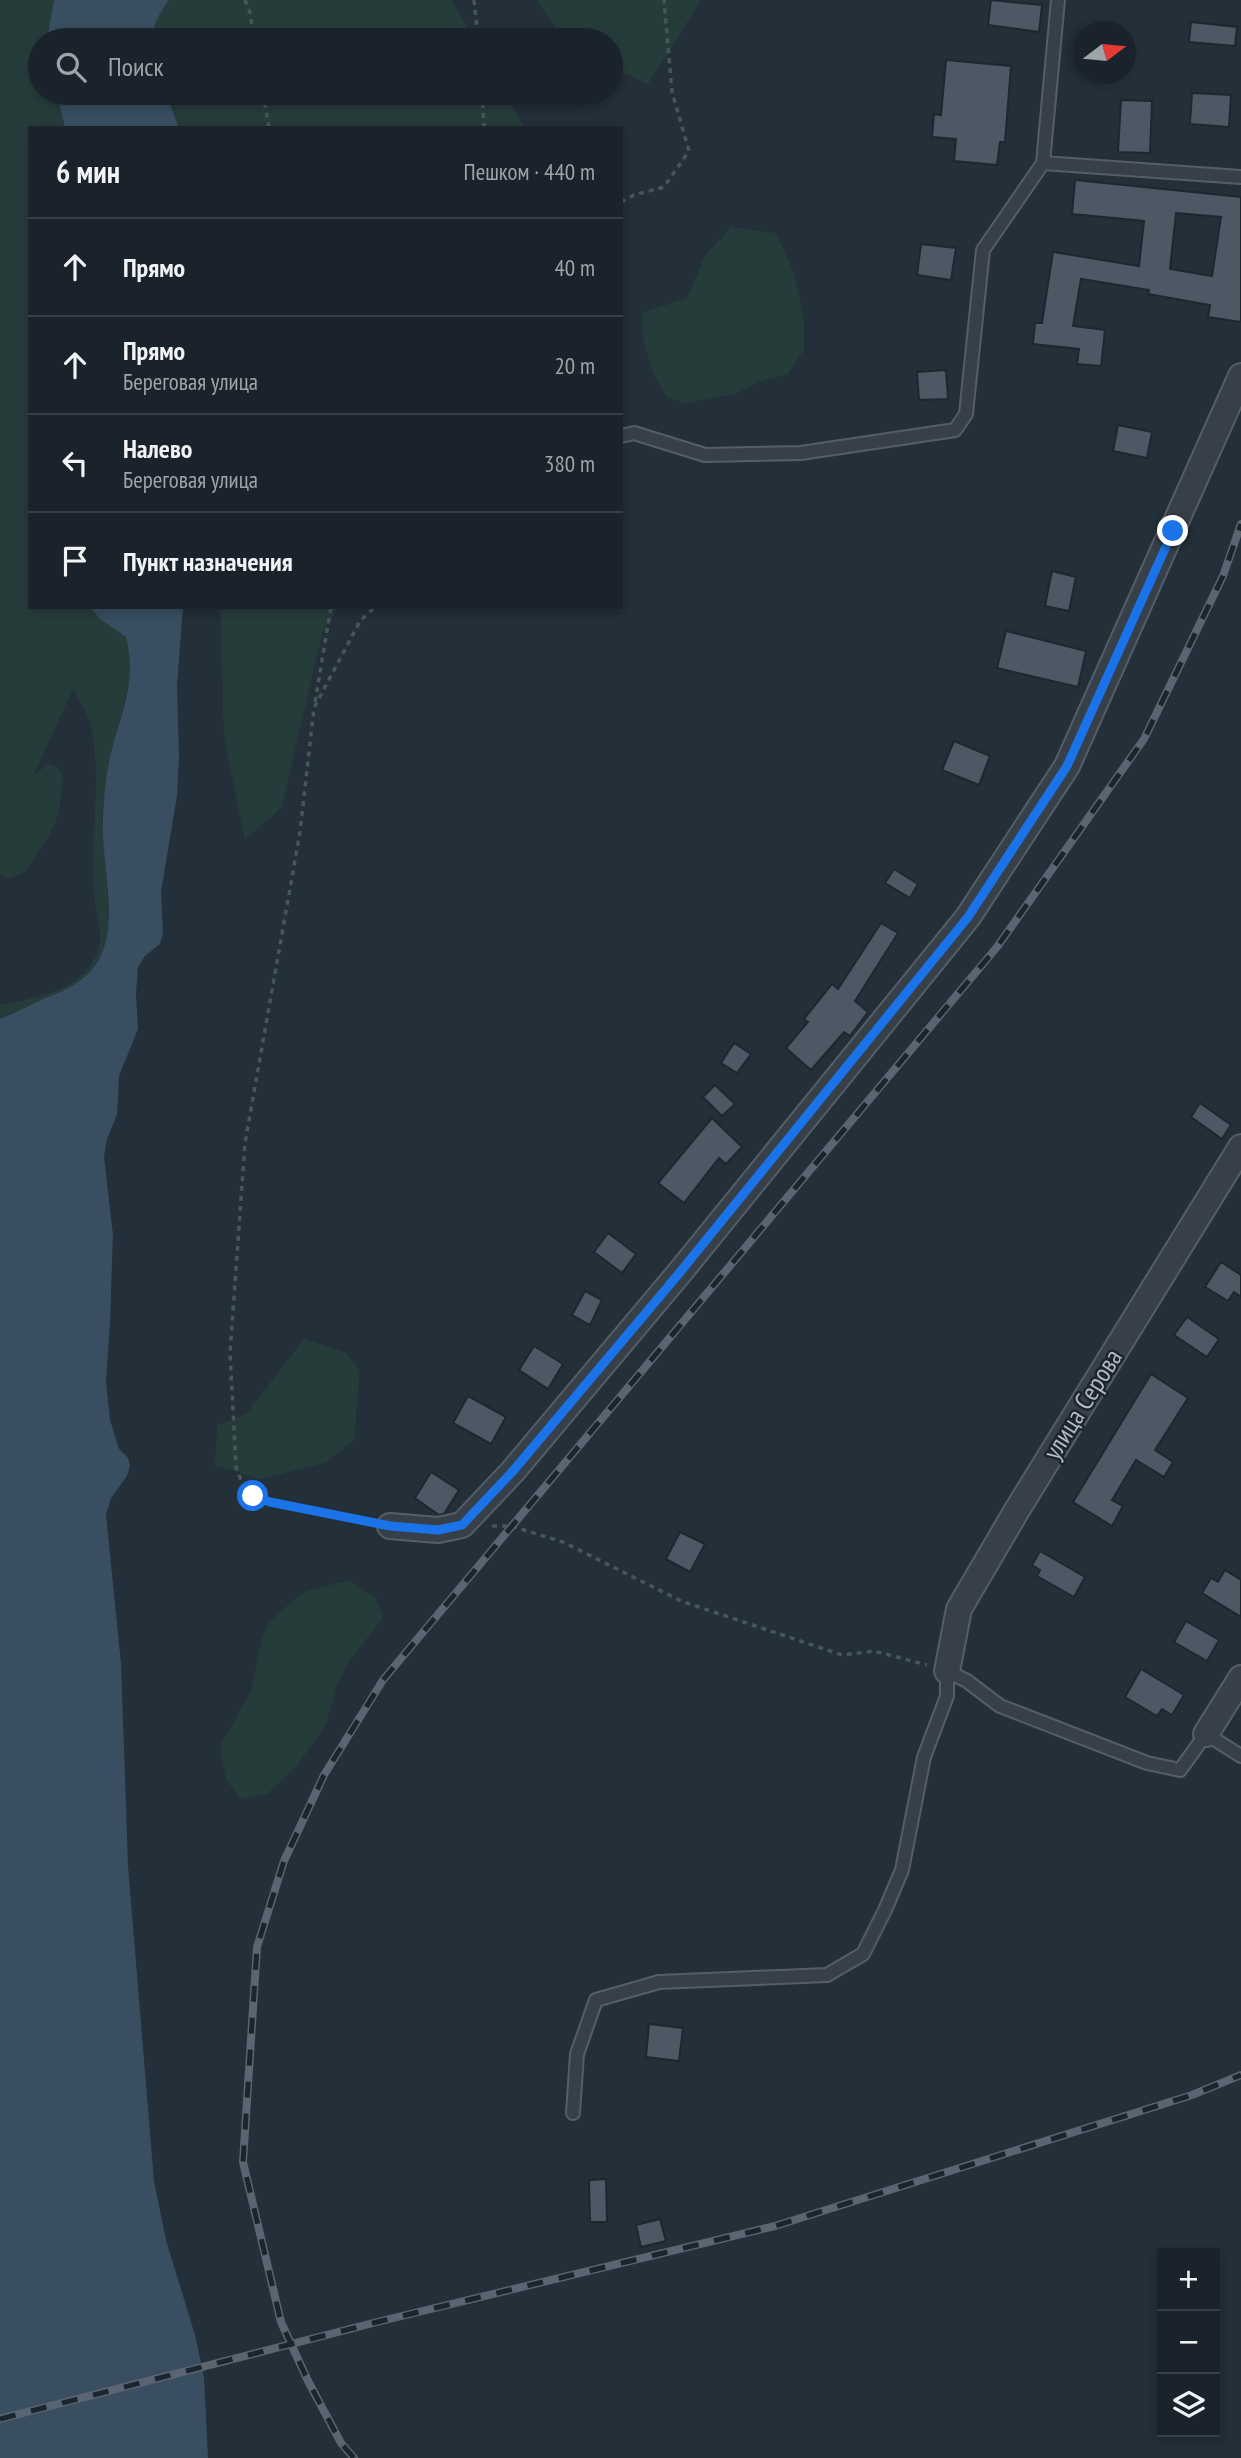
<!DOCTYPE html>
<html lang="ru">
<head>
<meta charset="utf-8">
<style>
  :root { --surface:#1a232b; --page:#272f37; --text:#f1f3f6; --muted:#9fa4a9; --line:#384047 }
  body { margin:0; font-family:"PT Sans Narrow",sans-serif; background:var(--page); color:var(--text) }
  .controls { position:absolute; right:21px; bottom:21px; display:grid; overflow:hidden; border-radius:0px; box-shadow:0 4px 10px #0003 }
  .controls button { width:63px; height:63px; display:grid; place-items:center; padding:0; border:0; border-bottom:2px solid var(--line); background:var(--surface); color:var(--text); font:35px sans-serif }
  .compass { position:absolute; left:1073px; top:21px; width:63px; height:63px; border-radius:50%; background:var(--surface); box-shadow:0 4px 10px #0003; rotate:74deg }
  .stop { position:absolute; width:21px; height:21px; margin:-16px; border:5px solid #1a73e8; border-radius:50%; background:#fff }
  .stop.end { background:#1a73e8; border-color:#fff; box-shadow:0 2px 7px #0008 }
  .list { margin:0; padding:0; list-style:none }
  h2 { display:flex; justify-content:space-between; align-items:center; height:91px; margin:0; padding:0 28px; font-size:30px }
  h2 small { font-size:23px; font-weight:400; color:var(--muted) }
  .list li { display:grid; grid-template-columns:46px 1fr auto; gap:21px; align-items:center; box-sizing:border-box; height:98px; padding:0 28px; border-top:2px solid var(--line) }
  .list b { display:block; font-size:26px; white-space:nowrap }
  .list p { margin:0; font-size:23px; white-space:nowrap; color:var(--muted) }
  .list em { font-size:23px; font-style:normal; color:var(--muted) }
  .icon { flex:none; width:38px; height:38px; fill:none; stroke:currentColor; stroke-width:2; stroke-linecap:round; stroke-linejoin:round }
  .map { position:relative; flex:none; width:1241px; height:2458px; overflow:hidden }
  .search { position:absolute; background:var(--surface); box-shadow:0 4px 10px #0003; left:28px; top:28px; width:595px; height:77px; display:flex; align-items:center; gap:18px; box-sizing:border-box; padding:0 24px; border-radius:38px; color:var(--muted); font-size:26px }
  .panel { position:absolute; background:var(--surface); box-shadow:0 4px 10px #0003; left:28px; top:126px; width:595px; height:483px; border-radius:0px }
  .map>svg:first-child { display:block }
</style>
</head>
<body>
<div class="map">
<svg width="1241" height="2458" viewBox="0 0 1241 2458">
  <rect width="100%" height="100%" fill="#232f39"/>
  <g fill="#263c3b">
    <path d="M0 0H54L47 40H40V93H54L59 101 65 128H30V607H90L100 619 126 637 131 658V677L110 756 102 819 107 877 108 930 104 950 93 968 79 983 0 1019V1005C36 997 77 993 96 956 106 936 95 913 94 893 89 840 102 785 92 732 89 716 82 703 73 689L33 776 48 764 55 766 63 773 59 813 50 834 25 872 8 879 0 874Z"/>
    <path d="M169 0H451L475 40H153C152 24 160 13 169 0Z"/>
    <polygon points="537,0 701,0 648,84 611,67 611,40 564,40"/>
    <polygon points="166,93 506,93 524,128 179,128"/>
    <polygon points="731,227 776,233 794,273 804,319 804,350 788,374 761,381 738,393 710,399 686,403 667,397 653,374 643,339 642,313 687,298 705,256"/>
    <polygon points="220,607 339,607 322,634 282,807 245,840 224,738"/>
    <polygon points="304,1339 347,1353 360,1371 354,1440 327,1462 261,1479 215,1465 217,1425 246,1414"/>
    <polygon points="349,1580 376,1598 383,1618 350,1660 337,1684 326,1725 296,1767 267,1794 240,1799 226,1779 220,1746 251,1691 260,1645 268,1622 304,1592"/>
  </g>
  <g fill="#394e61">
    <path d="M54 0H169C160 13 152 24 153 40H47Z"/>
    <polygon points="54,93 166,93 179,128 65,128 59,102"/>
    <path d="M90 607H183L177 685 179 757 177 796 161 892 163 933 160 944 145 956 138 967 136 994 138 1029 119 1076 117 1115 107 1139 104 1157 113 1235 110 1323 106 1381 110 1420 119 1449 128 1458 130 1466 127 1476 111 1498 106 1515 121 1663 128 1866 154 2181 166 2240 195 2335 204 2378 208 2458H0V1019C13 1014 26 1007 39 1001 64 990 85 984 99 959 120 924 100 856 103 816 104 796 106 777 110 757 120 714 138 683 126 637L100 619Z"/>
  </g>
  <g fill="#4c5964" stroke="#1e2730" stroke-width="2" fill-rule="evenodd">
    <polygon points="991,0 1042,5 1039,32 988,25"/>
    <polygon points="1191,22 1237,27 1235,46 1189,42"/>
    <polygon points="946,60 1011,66 1005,142 1000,142 997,165 954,161 956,139 932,137 934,114 941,115"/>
    <polygon points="1192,93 1231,95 1229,127 1190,124"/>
    <polygon points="1121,100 1152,101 1150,153 1118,152"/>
    <path d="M1075 180 1241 197V322L1208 317 1210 305 1148 294 1149 290 1081 279 1073 326 1105 330 1101 366 1077 364 1079 349 1033 344 1035 323H1042L1053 252 1139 266 1144 221 1072 214ZM1176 213 1221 217 1212 276 1170 269Z"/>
    <polygon points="921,244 956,248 951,280 917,275"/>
    <polygon points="946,370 948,399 919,400 917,372"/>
    <polygon points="1118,425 1152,432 1147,458 1113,451"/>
    <polygon points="1052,571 1076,577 1069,611 1045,606"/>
    <polygon points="1006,631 1086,651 1078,687 997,668"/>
    <polygon points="954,741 990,756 979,785 942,770"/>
    <polygon points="894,869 918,884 910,898 885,883"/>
    <polygon points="881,923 898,933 855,1001 868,1012 850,1036 844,1032 811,1070 786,1048 808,1022 804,1019 832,984 838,989"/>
    <polygon points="734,1043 751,1054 737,1073 721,1063"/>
    <polygon points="715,1085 735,1104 722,1116 703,1097"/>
    <polygon points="1200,1103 1231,1125 1222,1139 1191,1117"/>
    <polygon points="712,1118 742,1147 726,1164 719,1158 684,1203 658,1183"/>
    <polygon points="608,1233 636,1254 622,1273 594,1252"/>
    <polygon points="1221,1262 1241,1275 1241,1297 1234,1292 1228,1301 1205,1287"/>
    <polygon points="585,1291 602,1300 590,1325 572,1315"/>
    <polygon points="1187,1317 1219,1339 1207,1357 1174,1335"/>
    <polygon points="534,1346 563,1364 548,1389 519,1370"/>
    <polygon points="1151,1374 1188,1398 1155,1450 1173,1462 1164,1477 1136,1460 1112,1500 1123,1506 1112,1526 1073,1502"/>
    <polygon points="468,1396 506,1417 491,1444 453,1423"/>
    <polygon points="431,1472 459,1490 444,1514 439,1515 415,1498"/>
    <polygon points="680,1532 705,1544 690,1572 666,1559"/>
    <polygon points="1040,1551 1085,1577 1074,1597 1037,1576 1040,1570 1032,1565"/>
    <polygon points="1225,1570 1241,1580 1241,1617 1202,1593 1211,1578 1218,1582"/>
    <polygon points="1186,1621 1219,1640 1207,1661 1174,1642"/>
    <polygon points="1141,1669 1184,1695 1172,1715 1162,1709 1157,1716 1125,1697"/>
    <polygon points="649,2024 683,2028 679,2061 646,2057"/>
    <polygon points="606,2179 607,2222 590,2222 589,2180"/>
    <polygon points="660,2219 666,2241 641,2247 636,2225"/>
  </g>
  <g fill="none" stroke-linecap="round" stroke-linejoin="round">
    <g stroke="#555e67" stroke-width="16">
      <g id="service">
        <polyline points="1043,163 1241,177"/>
        <polyline points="621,436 634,433 705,455 801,453 955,430 966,414 983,250 1043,163 1058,0"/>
        <polyline points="573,2113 577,2054 596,2000 659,1982 827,1975 863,1954 885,1910 902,1870 924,1757 947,1696 947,1671 967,1681 1000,1706 1147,1763 1180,1770 1206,1734 1241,1756"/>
      </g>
    </g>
    <g stroke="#555e67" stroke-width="28">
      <g id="minor">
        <polyline points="390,1526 438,1530 462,1525 513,1471 681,1271 968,917 1067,766 1241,376"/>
        <polyline points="947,1671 959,1609 1017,1510 1241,1147"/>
        <polyline points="1206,1734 1241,1678"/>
      </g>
    </g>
    <g stroke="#455858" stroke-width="3.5" stroke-dasharray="5 5" stroke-linecap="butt">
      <polyline points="245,0 250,13 254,40"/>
      <polyline points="474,0 478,40"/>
      <polyline points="263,93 269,128"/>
      <polyline points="482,93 484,128"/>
      <polyline points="621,202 634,195 664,187 689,151 672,92 664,0"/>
      <polyline points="315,702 331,607"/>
      <polyline points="369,1522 270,1502 253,1496 243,1486 236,1467 230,1353 245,1143 300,832 314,708 360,621 375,607"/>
      <polyline points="492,1526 511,1526 563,1542 681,1601 842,1655 874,1651 927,1665"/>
    </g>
    <use href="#service" stroke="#374049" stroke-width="12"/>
    <use href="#minor" stroke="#374049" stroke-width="24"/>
    <g stroke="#596570" stroke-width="8">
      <g id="rail">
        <polyline points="0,2419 377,2322 775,2226 1192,2095 1241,2075"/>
        <polyline points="354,2458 341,2443 308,2381 281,2322 243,2162 257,1947 284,1861 324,1775 383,1680 997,947 1144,739 1223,576 1241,524"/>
      </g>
    </g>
    <use href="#rail" stroke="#1c252e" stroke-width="5" stroke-dasharray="16" stroke-linecap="butt"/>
  </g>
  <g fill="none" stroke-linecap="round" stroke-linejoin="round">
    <polyline stroke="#1a73e8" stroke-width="9" points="253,1496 270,1502 390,1526 438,1530 462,1525 513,1471 681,1271 968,917 1067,766 1173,531"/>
  </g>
  <g text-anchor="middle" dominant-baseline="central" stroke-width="5" stroke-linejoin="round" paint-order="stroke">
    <g font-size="26" fill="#b2bbc5" stroke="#1c252e">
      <text transform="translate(1082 1404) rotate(-58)">улица Серова</text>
    </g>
  </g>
</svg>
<div class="controls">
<button>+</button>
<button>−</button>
<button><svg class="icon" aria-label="layers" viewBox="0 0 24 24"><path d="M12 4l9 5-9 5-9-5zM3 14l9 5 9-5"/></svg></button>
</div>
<svg class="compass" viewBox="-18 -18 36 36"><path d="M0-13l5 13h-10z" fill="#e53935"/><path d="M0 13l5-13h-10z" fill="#9fa4a9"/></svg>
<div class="stop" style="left:253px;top:1496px"></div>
<div class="stop end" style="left:1173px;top:531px"></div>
<div class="search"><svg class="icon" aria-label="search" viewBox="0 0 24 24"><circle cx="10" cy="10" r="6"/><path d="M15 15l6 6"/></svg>Поиск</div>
<section class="panel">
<h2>6 мин<small>Пешком · 440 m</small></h2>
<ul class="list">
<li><svg class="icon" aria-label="ahead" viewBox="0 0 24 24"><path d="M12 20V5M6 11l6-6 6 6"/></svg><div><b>Прямо</b></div><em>40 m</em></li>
<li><svg class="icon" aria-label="ahead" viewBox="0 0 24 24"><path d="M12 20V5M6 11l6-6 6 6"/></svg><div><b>Прямо</b><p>Береговая улица</p></div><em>20 m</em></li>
<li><svg class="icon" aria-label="left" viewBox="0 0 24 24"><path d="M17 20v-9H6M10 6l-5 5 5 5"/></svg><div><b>Налево</b><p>Береговая улица</p></div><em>380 m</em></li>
<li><svg class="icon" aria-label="arrive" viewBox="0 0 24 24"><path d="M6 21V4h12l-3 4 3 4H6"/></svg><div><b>Пункт назначения</b></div></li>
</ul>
</section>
</div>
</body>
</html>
